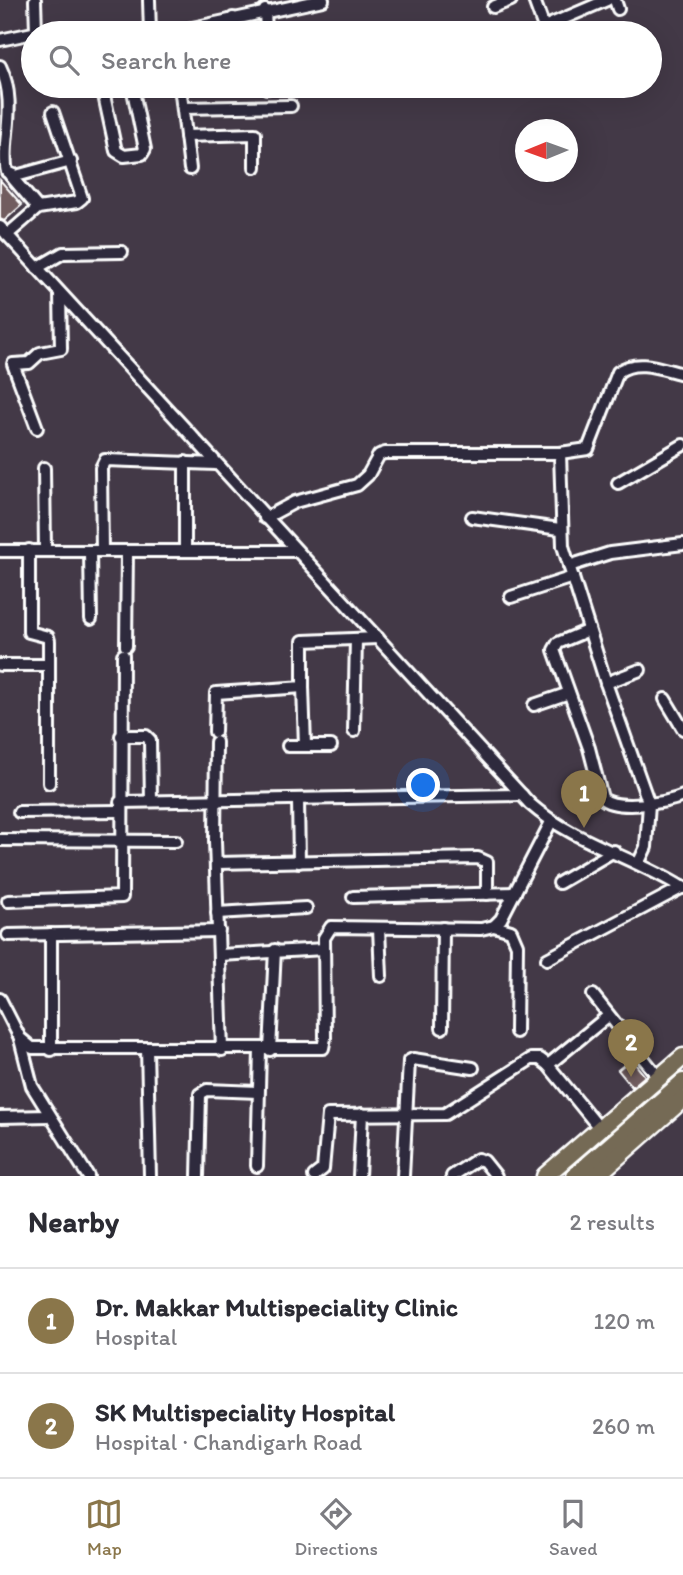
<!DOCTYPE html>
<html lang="en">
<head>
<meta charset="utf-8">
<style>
  :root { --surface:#fff; --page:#f2f2f3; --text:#2b2b33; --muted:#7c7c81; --line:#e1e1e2; --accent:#8a764a }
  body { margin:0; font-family:Itim,sans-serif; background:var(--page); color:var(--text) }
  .compass { position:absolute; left:515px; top:119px; width:63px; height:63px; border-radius:50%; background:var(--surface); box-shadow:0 7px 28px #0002; rotate:269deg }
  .you { position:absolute; left:424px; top:786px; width:24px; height:24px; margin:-18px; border:5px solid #fff; border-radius:50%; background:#1a73e8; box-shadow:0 0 0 10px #1a73e833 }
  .badge { display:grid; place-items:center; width:46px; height:46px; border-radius:50%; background:var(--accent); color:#fff; font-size:23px; font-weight:700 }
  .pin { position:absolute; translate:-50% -58px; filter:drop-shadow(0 2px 4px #0008) }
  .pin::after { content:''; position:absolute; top:37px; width:24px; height:21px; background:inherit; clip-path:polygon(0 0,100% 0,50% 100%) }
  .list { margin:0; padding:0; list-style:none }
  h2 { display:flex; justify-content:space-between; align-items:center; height:91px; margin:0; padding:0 28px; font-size:30px }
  h2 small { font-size:23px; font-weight:400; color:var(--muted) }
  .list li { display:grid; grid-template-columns:46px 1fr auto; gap:21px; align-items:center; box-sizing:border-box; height:105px; padding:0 28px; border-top:2px solid var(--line) }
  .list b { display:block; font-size:26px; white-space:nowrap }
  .list p { margin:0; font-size:23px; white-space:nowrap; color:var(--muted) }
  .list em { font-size:23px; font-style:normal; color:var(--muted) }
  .icon { flex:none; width:38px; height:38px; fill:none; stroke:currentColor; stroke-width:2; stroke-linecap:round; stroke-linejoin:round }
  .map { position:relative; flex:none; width:683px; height:1176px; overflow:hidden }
  .search { position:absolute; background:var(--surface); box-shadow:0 7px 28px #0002; left:21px; right:21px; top:21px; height:77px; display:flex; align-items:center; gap:18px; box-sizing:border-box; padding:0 24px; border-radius:38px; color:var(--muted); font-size:26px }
  .sheet { height:301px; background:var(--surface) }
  nav { display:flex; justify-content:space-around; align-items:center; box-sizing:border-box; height:98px; border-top:2px solid var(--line); background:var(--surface); font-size:19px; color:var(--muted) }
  nav a { display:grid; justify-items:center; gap:4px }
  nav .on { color:var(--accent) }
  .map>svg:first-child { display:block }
</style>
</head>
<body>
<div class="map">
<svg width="683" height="1176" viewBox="0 0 683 1176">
  <rect width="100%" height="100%" fill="#433947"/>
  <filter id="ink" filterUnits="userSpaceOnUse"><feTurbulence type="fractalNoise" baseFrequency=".0143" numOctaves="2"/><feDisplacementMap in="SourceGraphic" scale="14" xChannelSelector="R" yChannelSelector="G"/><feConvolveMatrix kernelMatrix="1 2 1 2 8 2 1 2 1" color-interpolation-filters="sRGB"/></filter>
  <g filter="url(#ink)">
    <g fill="#715d5f" stroke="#fff" stroke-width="2">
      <polygon points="0,180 22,205 4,221 0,219"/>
      <polygon points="631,1059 645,1076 632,1087 618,1070"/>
    </g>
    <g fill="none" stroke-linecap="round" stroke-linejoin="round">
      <g stroke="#fff" stroke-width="16">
        <g id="minor">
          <polyline points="35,0 36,31"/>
          <polyline points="149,0 150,33"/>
          <polyline points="534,0 546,33"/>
          <polyline points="615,0 618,9"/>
          <polyline points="493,7 511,0"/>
          <polyline points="265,10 266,33"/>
          <polyline points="233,18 233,33"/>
          <polyline points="544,27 607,0"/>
          <polyline points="169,33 323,0"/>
          <polyline points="0,40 47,30 74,33"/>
          <path d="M0 66C19 105 0 143 7 172L16 176 71 161"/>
          <polyline points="102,86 116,151 124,156 142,154 145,149 132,86"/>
          <polyline points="180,86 190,169"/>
          <polyline points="267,86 267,88"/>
          <polyline points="183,108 291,106"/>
          <polyline points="186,136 255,134 255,167"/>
          <polyline points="10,175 38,208"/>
          <path d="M0 227 530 804C573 842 634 857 683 888"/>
          <polyline points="7,235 38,208 77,202 82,198 53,112"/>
          <polyline points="37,268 63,253 122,252"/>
          <polyline points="37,428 13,364 29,363 40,353 61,349 60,293"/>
          <polyline points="560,453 563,546 606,683 649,804 646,847 639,862"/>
          <polyline points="44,468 45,550"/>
          <polyline points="618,483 683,445"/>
          <polyline points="472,517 560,529"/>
          <path d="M265 518 295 502 357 485 368 475 379 455 385 453H560L588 449 618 372C637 358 662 369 683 374"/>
          <polyline points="29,550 29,632 48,637 49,641 49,783"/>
          <polyline points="0,551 296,551"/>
          <polyline points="90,551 91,619"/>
          <polyline points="102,551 101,468 105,460 216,464"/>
          <polyline points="185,551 185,462"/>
          <polyline points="569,566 610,553 683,544"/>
          <polyline points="511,597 573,577"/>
          <path d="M589 630 558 643 554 650 589 748 602 798C615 811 667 803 683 796"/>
          <polyline points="126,646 127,551"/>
          <polyline points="0,665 49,665"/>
          <polyline points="606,683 640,670"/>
          <polyline points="303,687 305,746"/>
          <polyline points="665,699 683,729"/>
          <polyline points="534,705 569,693"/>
          <polyline points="354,731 356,639"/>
          <polyline points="215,732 216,693 303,687 303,641 378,638"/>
          <polyline points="121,736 146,736 150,740 151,801"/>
          <polyline points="216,742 215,841 222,1050"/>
          <polyline points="288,746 331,746"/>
          <polyline points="298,800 299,862"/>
          <polyline points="120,802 522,795"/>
          <polyline points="19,812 120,811"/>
          <polyline points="0,840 176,841"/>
          <polyline points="217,863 478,858 487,862 487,894"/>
          <polyline points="559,883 614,851"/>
          <polyline points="353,897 515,893"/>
          <polyline points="8,901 122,897 123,655"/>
          <polyline points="217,913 306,908"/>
          <polyline points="494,926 511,931 517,945 516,1032"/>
          <polyline points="379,928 381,976"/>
          <polyline points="51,934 51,1050"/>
          <polyline points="8,935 219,931"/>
          <polyline points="220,955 324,949"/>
          <polyline points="547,959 683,887"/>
          <polyline points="593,995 659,1078"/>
          <polyline points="0,999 20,1038 32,1048 147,1048"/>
          <polyline points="442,1028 443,928"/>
          <polyline points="20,1039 32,1086 88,1176"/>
          <polyline points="270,1050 275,950"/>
          <polyline points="548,1065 608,1016"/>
          <polyline points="0,1117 49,1116"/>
          <polyline points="257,1166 260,1050"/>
          <polyline points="150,1176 147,1048 323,1048 325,1038 324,938 331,927 481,929 494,926 501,919 551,822"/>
          <polyline points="198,1176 200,1094 207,1090 258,1092"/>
          <polyline points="314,1176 323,1169 328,1115 445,1114 531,1059 540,1059 548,1065 600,1129"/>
          <polyline points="359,1176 362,1114"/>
          <polyline points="403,1176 409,1061 413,1059 473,1068"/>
          <polyline points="452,1176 478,1159 484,1161 496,1176"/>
        </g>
      </g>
      <g stroke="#fff" stroke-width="21">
        <g id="highway">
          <polyline points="545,1176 683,1057"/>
          <polyline points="575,1176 683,1082"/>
          <polyline points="596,1176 683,1099"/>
        </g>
      </g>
      <use href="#minor" stroke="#2f2a3d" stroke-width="10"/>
      <use href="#highway" stroke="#756a55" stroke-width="16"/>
    </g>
  </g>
</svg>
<svg class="compass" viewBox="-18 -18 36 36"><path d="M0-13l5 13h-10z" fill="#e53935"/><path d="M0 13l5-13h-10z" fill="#7c7c81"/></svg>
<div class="you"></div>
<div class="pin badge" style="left:584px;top:828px">1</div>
<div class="pin badge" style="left:631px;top:1077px">2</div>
<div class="search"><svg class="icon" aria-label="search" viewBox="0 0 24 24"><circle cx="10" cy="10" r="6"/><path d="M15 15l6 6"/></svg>Search here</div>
</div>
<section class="sheet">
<h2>Nearby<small>2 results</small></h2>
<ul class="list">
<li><span class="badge">1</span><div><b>Dr. Makkar Multispeciality Clinic</b><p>Hospital</p></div><em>120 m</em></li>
<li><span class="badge">2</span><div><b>SK Multispeciality Hospital</b><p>Hospital · Chandigarh Road</p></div><em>260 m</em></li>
</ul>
</section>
<nav>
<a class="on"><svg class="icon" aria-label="map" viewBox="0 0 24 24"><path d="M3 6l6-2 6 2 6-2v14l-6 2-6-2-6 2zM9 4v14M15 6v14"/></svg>Map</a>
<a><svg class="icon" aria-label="directions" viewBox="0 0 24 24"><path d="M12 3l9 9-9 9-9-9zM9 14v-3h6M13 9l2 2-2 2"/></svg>Directions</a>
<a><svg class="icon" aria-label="saved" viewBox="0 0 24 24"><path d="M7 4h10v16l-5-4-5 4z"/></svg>Saved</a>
</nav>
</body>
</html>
